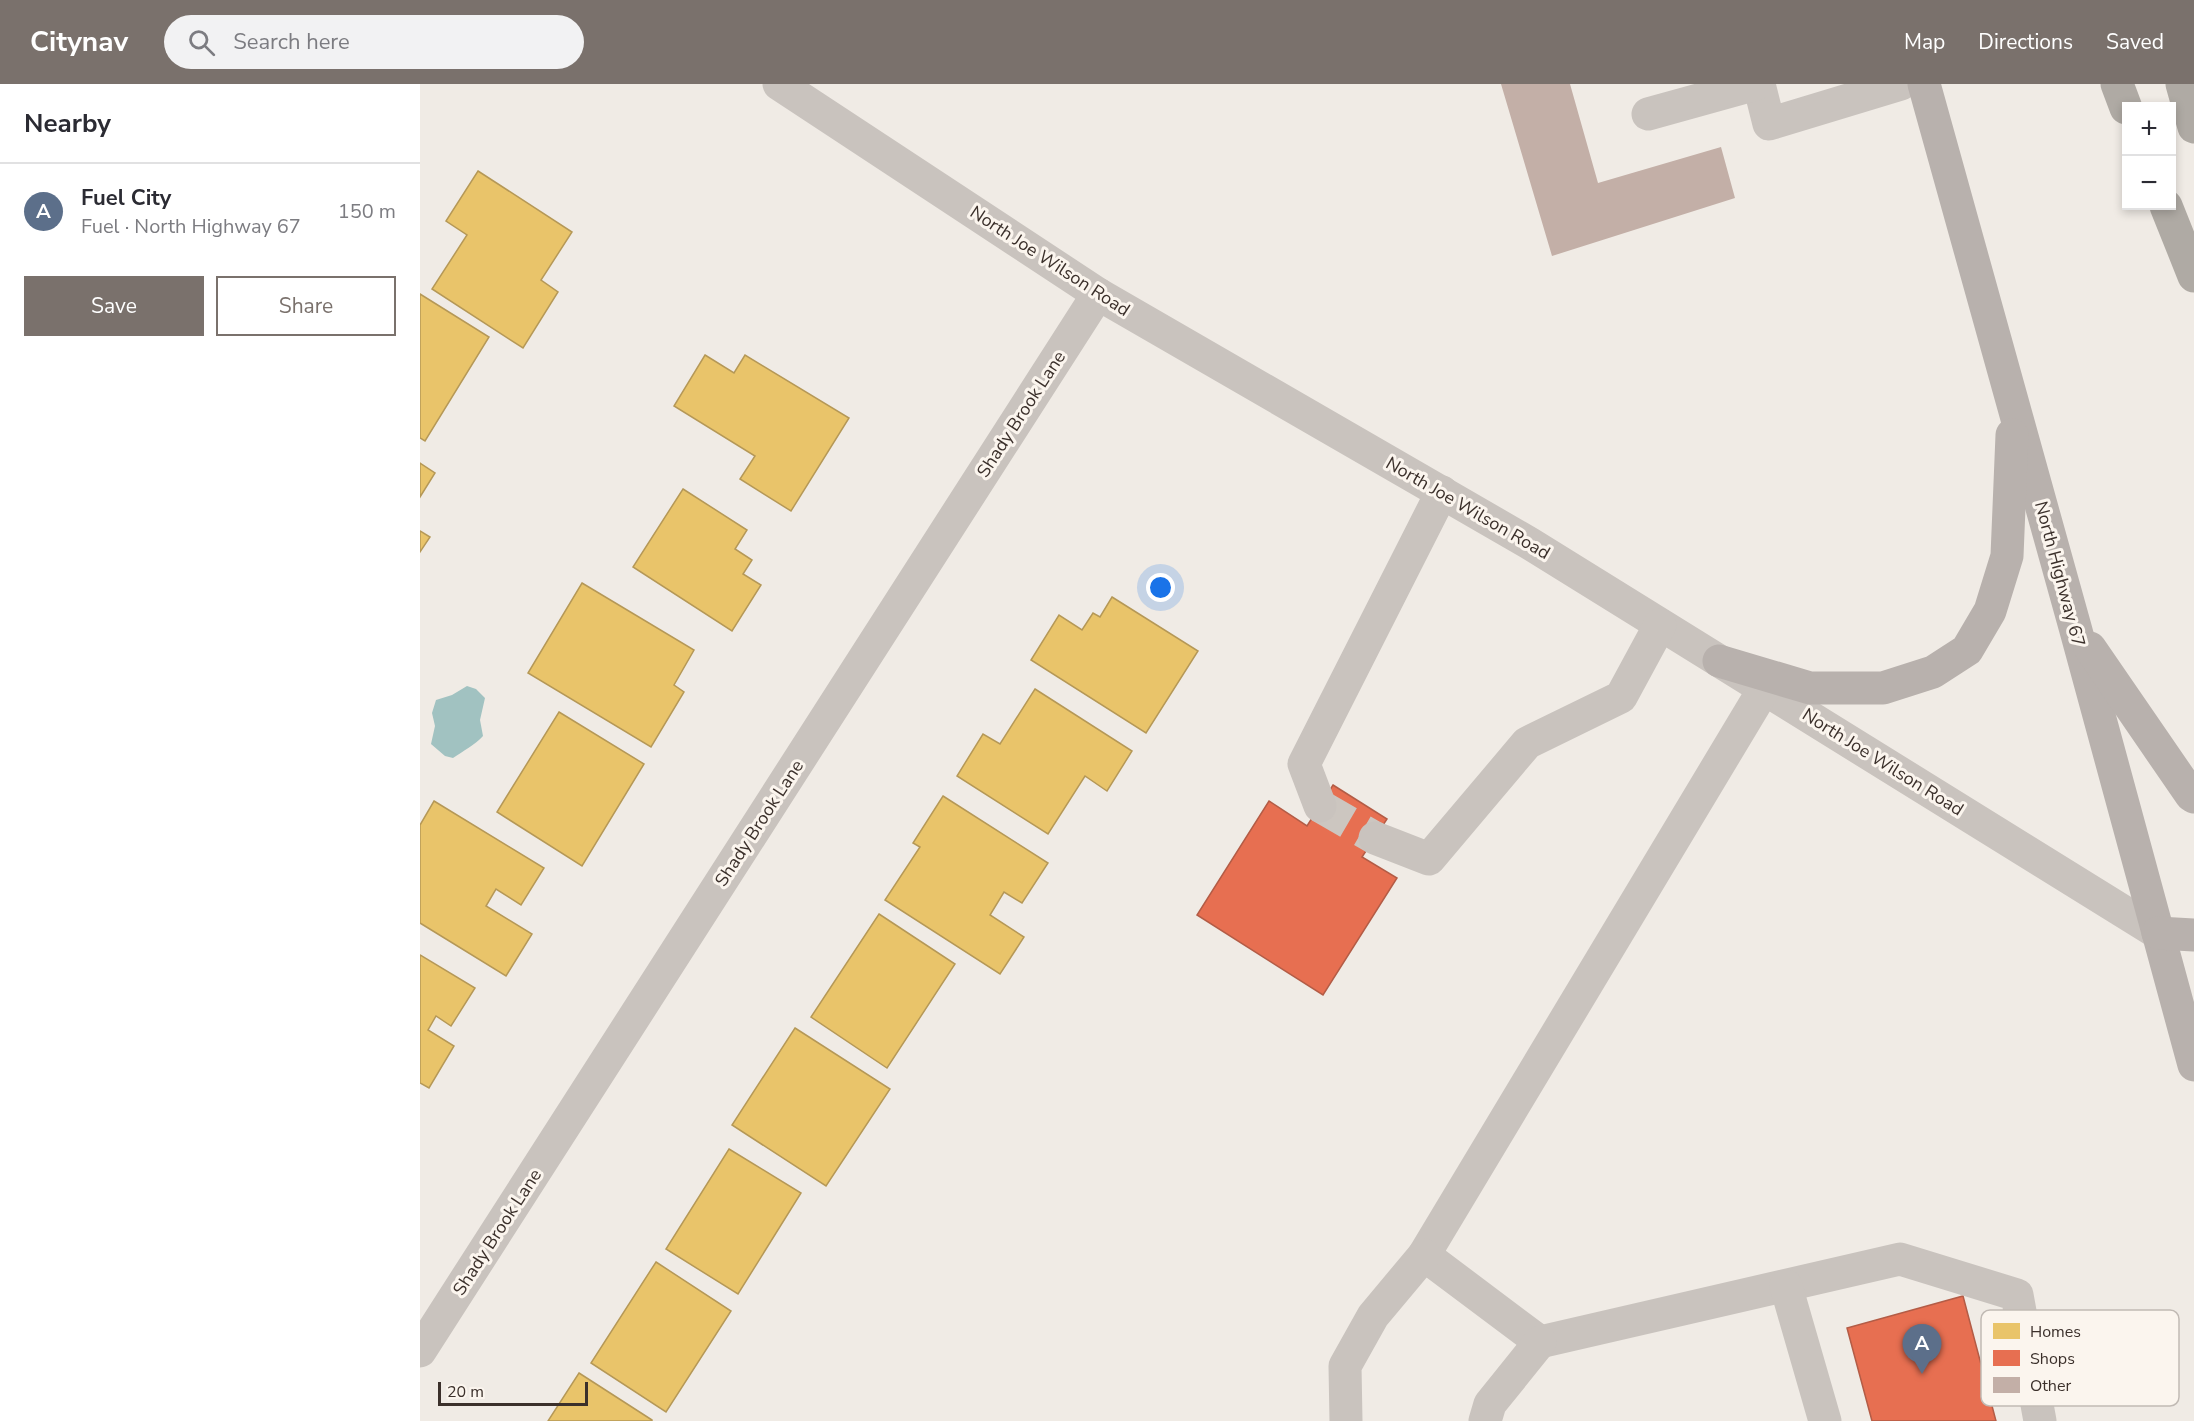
<!DOCTYPE html>
<html lang="en">
<head>
<meta charset="utf-8">
<style>
  :root { --surface:#fff; --page:#f2f2f3; --text:#2b2b33; --muted:#7c7c81; --line:#e1e1e2; --accent:#7a716c }
  body { margin:0; font-family:"Nunito Sans",sans-serif; background:var(--page); color:var(--text) }
  .controls { position:absolute; right:18px; top:18px; display:grid; overflow:hidden; border-radius:0px; box-shadow:0 3px 9px #0003 }
  .controls button { width:54px; height:54px; display:grid; place-items:center; padding:0; border:0; border-bottom:2px solid var(--line); background:var(--surface); color:var(--text); font:30px sans-serif }
  .scale { position:absolute; left:18px; bottom:15px; width:150px; box-sizing:border-box; padding-left:6px; border:3px solid #3b302b; border-top:0; font-size:16px; line-height:21px; white-space:nowrap; color:#3b302b; -webkit-text-stroke:4px #fbf5ee; paint-order:stroke }
  .you { position:absolute; left:741px; top:504px; width:21px; height:21px; margin:-15px; border:4px solid #fff; border-radius:50%; background:#1a73e8; box-shadow:0 0 0 9px #1a73e833 }
  .badge { display:grid; place-items:center; width:39px; height:39px; border-radius:50%; background:var(--accent); color:#fff; font-size:20px; font-weight:700 }
  .pin { position:absolute; translate:-50% -50px; filter:drop-shadow(0 2px 3px #0008) }
  .pin::after { content:''; position:absolute; top:32px; width:21px; height:18px; background:inherit; clip-path:polygon(0 0,100% 0,50% 100%) }
  .list { margin:0; padding:0; list-style:none }
  h2 { display:flex; justify-content:space-between; align-items:center; height:78px; margin:0; padding:0 24px; font-size:26px }
  h2 small { font-size:20px; font-weight:400; color:var(--muted) }
  .list li { display:grid; grid-template-columns:39px 1fr auto; gap:18px; align-items:center; box-sizing:border-box; height:96px; padding:0 24px; border-top:2px solid var(--line) }
  .list b { display:block; font-size:22px; white-space:nowrap }
  .list p { margin:0; font-size:20px; white-space:nowrap; color:var(--muted) }
  .list em { font-size:20px; font-style:normal; color:var(--muted) }
  .actions { display:flex; gap:12px; padding:18px 24px }
  .actions a { flex:1; padding:14px 0; border:2px solid var(--accent); border-radius:0px; text-align:center; font-size:21px; color:var(--accent) }
  .actions .main { background:var(--accent); color:#fff }
  .icon { flex:none; width:33px; height:33px; fill:none; stroke:currentColor; stroke-width:2; stroke-linecap:round; stroke-linejoin:round }
  .map { position:relative; flex:none; width:1774px; height:1337px; overflow:hidden }
  header { display:flex; align-items:center; gap:36px; box-sizing:border-box; height:84px; padding:0 30px; background:var(--accent); color:#fff }
  header strong { font-size:28px }
  nav { display:flex; gap:33px; margin-inline-start:auto; font-size:21px }
  .search { width:420px; height:54px; background:var(--page); display:flex; align-items:center; gap:15px; box-sizing:border-box; padding:0 21px; border-radius:33px; color:var(--muted); font-size:22px }
  main { display:flex }
  aside { flex:1; background:var(--surface) }
  .map>svg:first-child { display:block }
</style>
</head>
<body>
<header>
<strong>Citynav</strong>
<div class="search"><svg class="icon" aria-label="search" viewBox="0 0 24 24"><circle cx="10" cy="10" r="6"/><path d="M15 15l6 6"/></svg>Search here</div>
<nav><a>Map</a><a>Directions</a><a>Saved</a></nav>
</header>
<main>
<aside>
<h2>Nearby<small></small></h2>
<ul class="list">
<li><span class="badge" style="background:#5c6f8a">A</span><div><b>Fuel City</b><p>Fuel · North Highway 67</p></div><em>150 m</em></li>
</ul>
<div class="actions"><a class="main">Save</a><a>Share</a></div>
</aside>
<div class="map">
<svg width="1774" height="1337" viewBox="0 0 1774 1337">
  <rect width="100%" height="100%" fill="#f0ebe5"/>
  <path fill="#a1c2c1" d="M47 602 56 605 65 614 60 636 63 652C55 661 43 667 33 674L25 672 11 660 15 642 12 629 16 616 32 611Z"/>
  <g fill="#e9c46a" stroke="#b59857" stroke-width="1.5">
    <polygon points="58,87 152,148 121,196 138,208 103,264 12,205 47,151 26,137"/>
    <polygon points="0,210 69,253 5,357 0,354"/>
    <polygon points="285,271 314,289 325,271 429,334 371,427 320,395 335,372 254,322"/>
    <polygon points="0,379 15,389 0,413"/>
    <polygon points="263,405 327,446 315,465 332,476 323,490 341,501 312,547 213,483"/>
    <polygon points="0,447 10,453 0,468"/>
    <polygon points="162,499 274,566 254,601 264,608 231,663 108,589"/>
    <polygon points="692,513 778,567 726,649 611,576 639,531 662,546 673,529 680,533"/>
    <polygon points="615,605 712,667 687,707 665,692 628,750 537,692 563,650 580,660"/>
    <polygon points="139,628 224,680 162,782 77,728"/>
    <polygon points="523,712 628,779 602,819 584,808 570,831 604,853 580,890 465,816 500,763 493,759"/>
    <polygon points="14,717 124,784 101,821 76,805 66,822 112,850 86,892 0,839 0,741"/>
    <polygon points="459,830 535,880 467,984 391,933"/>
    <polygon points="0,871 55,904 31,942 16,932 8,946 34,962 9,1004 0,999"/>
    <polygon points="375,944 470,1005 406,1102 312,1041"/>
    <polygon points="309,1065 381,1109 318,1210 246,1165"/>
    <polygon points="236,1178 311,1227 246,1328 171,1279"/>
    <polygon points="159,1289 232,1336 232,1337 128,1337"/>
  </g>
  <g fill="#e76f51" stroke="#b35c46" stroke-width="1.5">
    <polygon points="913,701 967,735 942,773 977,794 903,911 777,831 849,717 887,742"/>
    <polygon points="1543,1212 1576,1337 1452,1337 1427,1244"/>
  </g>
  <polygon fill="#c3afa7" points="1081,0 1150,0 1178,99 1301,63 1315,114 1132,172"/>
  <g fill="none" stroke-linecap="round" stroke-linejoin="round">
    <polyline stroke="#ccc6c0" stroke-width="33" stroke-dasharray="33 16" stroke-linecap="butt" points="900,722 955,754"/>
    <g stroke="#c9c3be" stroke-width="33">
      <polyline points="359,0 678,210 1109,459 1738,849"/>
      <polyline points="1339,0 1349,40 1481,0"/>
      <polyline points="1228,30 1336,0"/>
      <polyline points="1344,605 1004,1171 1120,1258 1480,1175 1597,1211 1620,1337"/>
      <polyline points="900,722 884,680 1022,408"/>
      <polyline points="955,754 1009,775 1107,659 1201,613 1240,541"/>
      <polyline points="1366,1202 1405,1337"/>
      <polyline points="0,1267 678,210"/>
      <polyline points="926,1337 925,1282 953,1232 1004,1171"/>
      <polyline points="1065,1337 1070,1320 1120,1258"/>
    </g>
    <g stroke="#b8b1ad" stroke-width="33">
      <polyline points="1504,0 1655,543 1774,981"/>
      <polyline points="1670,564 1771,711 1774,713"/>
      <polyline points="1299,577 1390,604 1463,604 1513,588 1547,566 1570,527 1587,472 1592,351"/>
      <polyline points="1738,849 1774,851"/>
    </g>
    <g stroke="#afaaa4" stroke-width="33">
      <polyline points="1697,0 1706,24"/>
      <polyline points="1762,0 1774,43"/>
      <polyline points="1746,122 1774,192"/>
    </g>
  </g>
  <g text-anchor="middle" dominant-baseline="central" stroke-width="6" stroke-linejoin="round" paint-order="stroke">
    <g font-size="18" fill="#3b302b" stroke="#fbf5ee">
      <text transform="translate(630 177) rotate(33)">North Joe Wilson Road</text>
      <text transform="translate(601 330) rotate(-57)">Shady Brook Lane</text>
      <text transform="translate(1048 424) rotate(30)">North Joe Wilson Road</text>
      <text transform="translate(1640 490) rotate(75)">North Highway 67</text>
      <text transform="translate(1463 678) rotate(32)">North Joe Wilson Road</text>
      <text transform="translate(339 739) rotate(-57)">Shady Brook Lane</text>
      <text transform="translate(77 1148) rotate(-57)">Shady Brook Lane</text>
    </g>
  </g>
  <rect x="1561" y="1226" width="198" height="96" rx="9" fill="#fbf5ee" stroke="#c1bab4" stroke-width="1.5"/>
  <rect x="1573" y="1239" width="27" height="16" fill="#e9c46a"/>
  <rect x="1573" y="1266" width="27" height="16" fill="#e76f51"/>
  <rect x="1573" y="1293" width="27" height="16" fill="#c3afa7"/>
  <g font-size="16" fill="#3b302b">
    <text x="1610" y="1253">Homes</text>
    <text x="1610" y="1280">Shops</text>
    <text x="1610" y="1307">Other</text>
  </g>
</svg>
<div class="controls">
<button>+</button>
<button>−</button>
</div>
<div class="scale">20 m</div>
<div class="you"></div>
<div class="pin badge" style="left:1502px;top:1290px;background:#5c6f8a">A</div>
</div>
</main>
</body>
</html>
